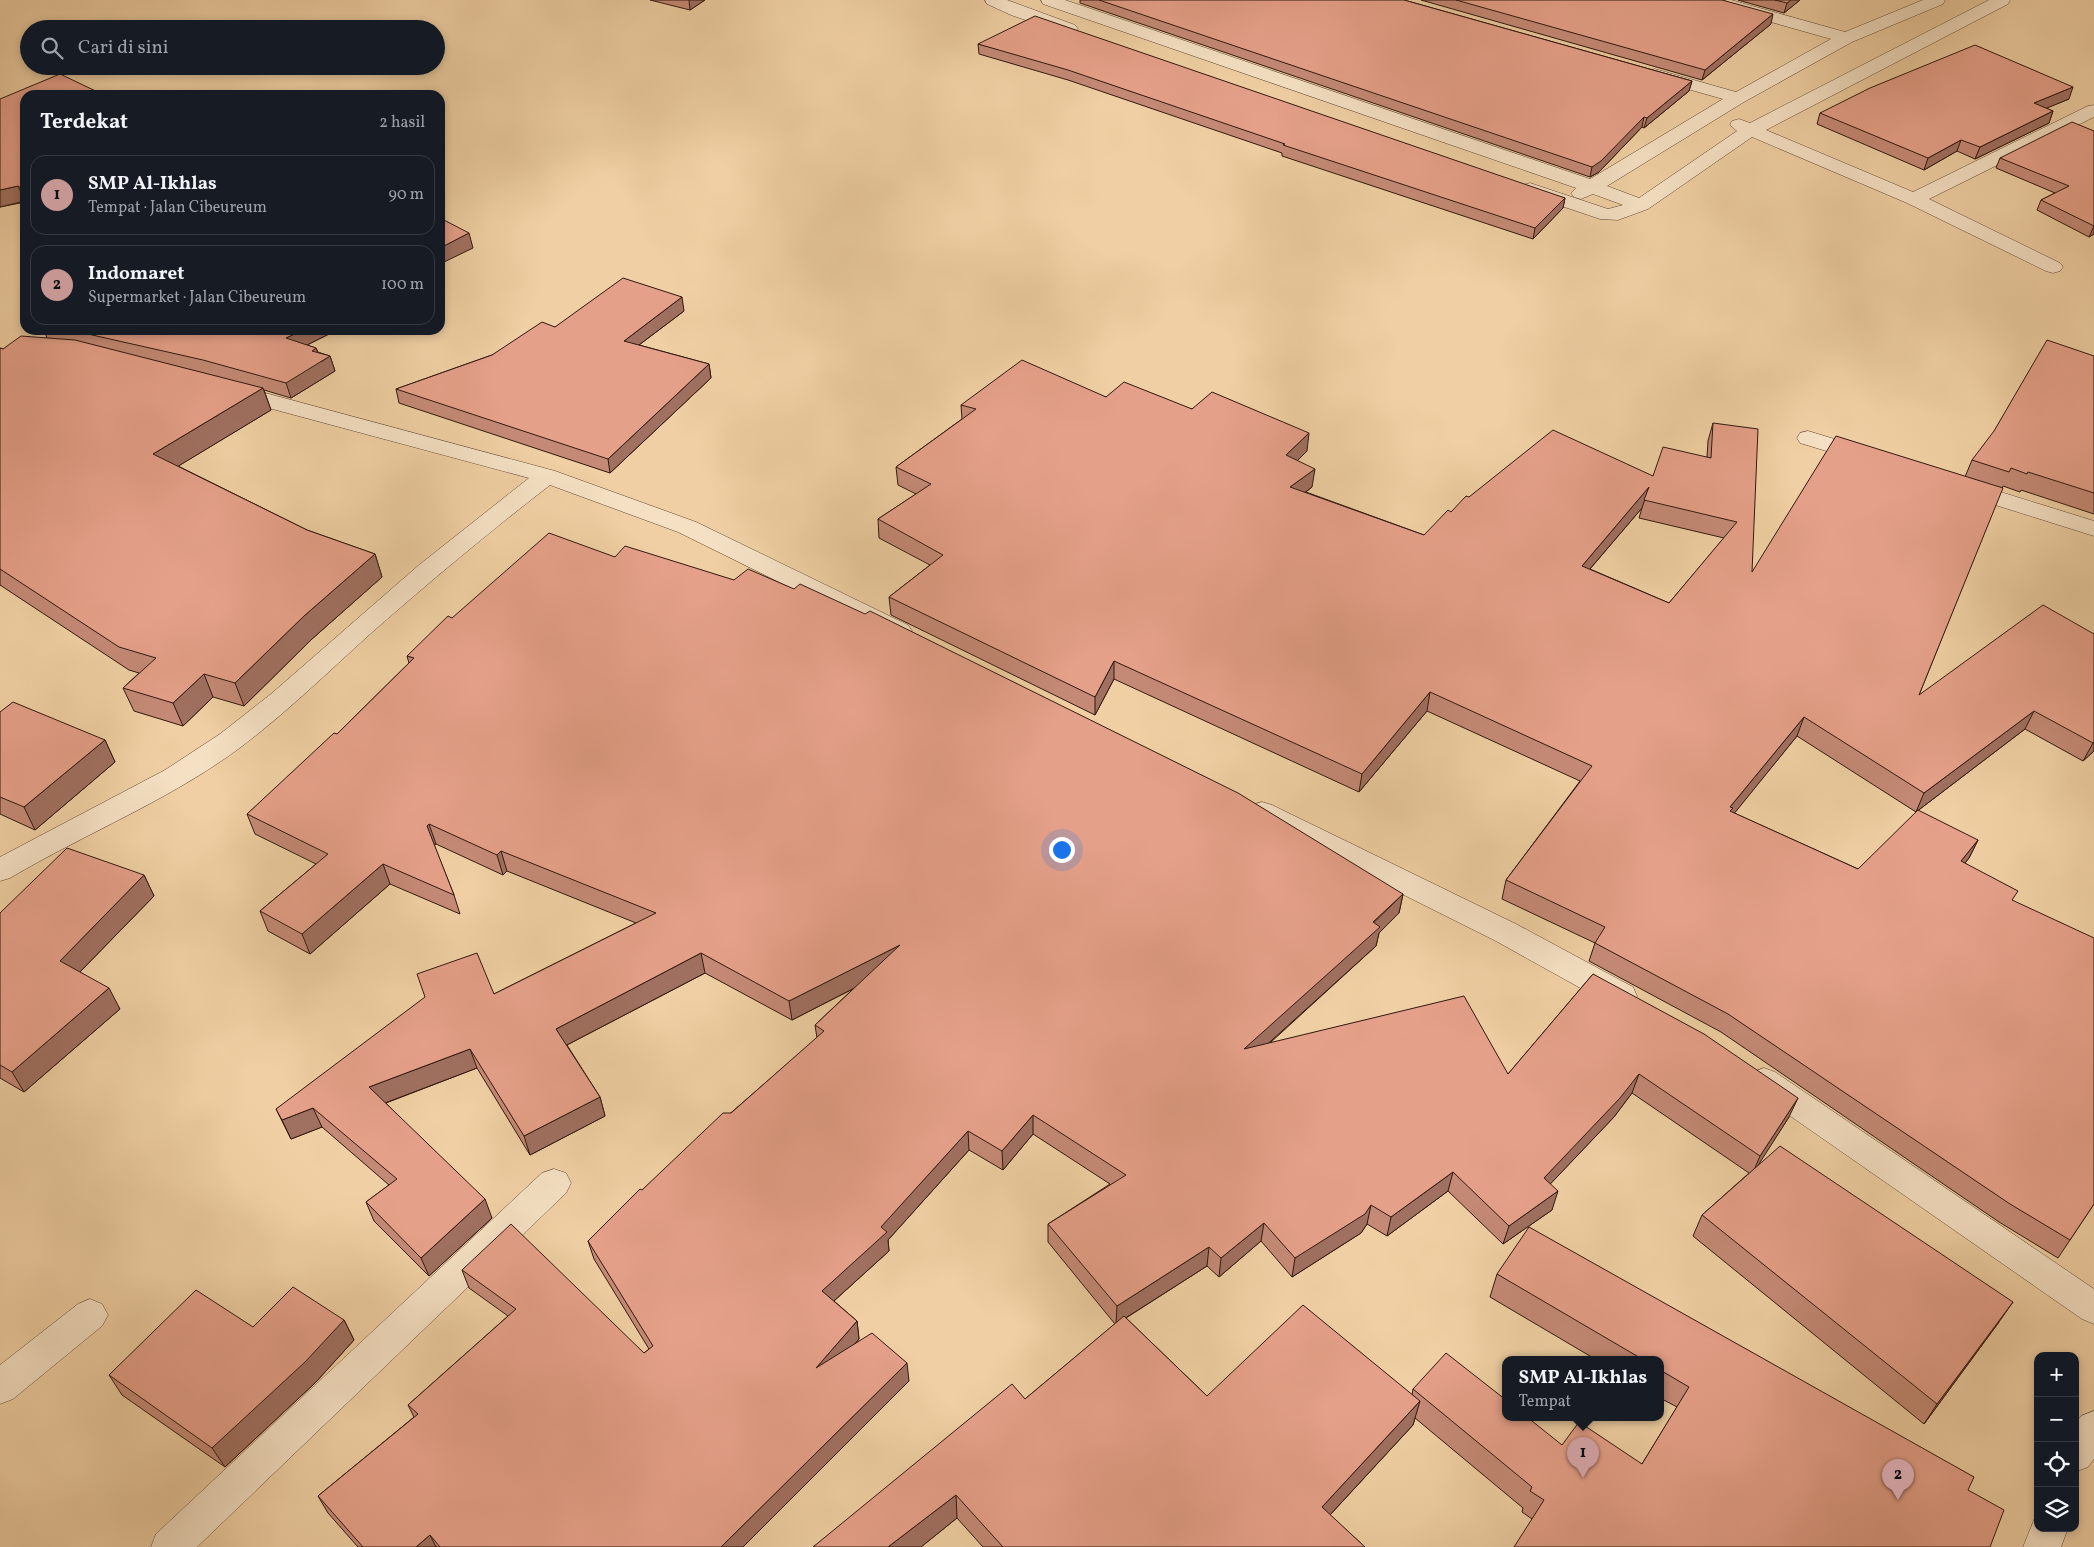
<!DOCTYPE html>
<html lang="id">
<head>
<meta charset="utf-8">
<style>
  :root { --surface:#171b24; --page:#20242c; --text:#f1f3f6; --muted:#9ea1a6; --line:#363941; --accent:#c59692 }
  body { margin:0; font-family:Vollkorn,serif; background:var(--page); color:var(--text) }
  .controls { position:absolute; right:15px; bottom:15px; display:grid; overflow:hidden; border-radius:10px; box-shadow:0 2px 8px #0003 }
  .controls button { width:45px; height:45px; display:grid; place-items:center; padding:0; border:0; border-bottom:1px solid var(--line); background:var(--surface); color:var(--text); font:25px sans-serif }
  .you { position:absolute; left:1061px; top:849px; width:18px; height:18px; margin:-12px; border:4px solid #fff; border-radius:50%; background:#1a73e8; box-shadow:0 0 0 8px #1a73e833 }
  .badge { display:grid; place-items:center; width:32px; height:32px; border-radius:50%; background:var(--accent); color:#111; font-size:16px; font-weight:700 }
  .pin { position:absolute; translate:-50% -41px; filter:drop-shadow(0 1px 2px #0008) }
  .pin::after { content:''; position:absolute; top:26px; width:18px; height:15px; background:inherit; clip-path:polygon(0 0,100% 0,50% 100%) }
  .popup { position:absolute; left:1502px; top:1356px; width:162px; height:65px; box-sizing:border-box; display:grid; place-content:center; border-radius:10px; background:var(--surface); filter:drop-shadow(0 1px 4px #0005); font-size:16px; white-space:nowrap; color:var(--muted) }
  .popup b { font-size:19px; color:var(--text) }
  .popup::after { content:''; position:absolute; left:50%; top:100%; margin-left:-10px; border:10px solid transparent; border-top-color:var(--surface) }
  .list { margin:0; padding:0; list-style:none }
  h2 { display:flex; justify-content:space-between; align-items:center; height:65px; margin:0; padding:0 20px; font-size:21px }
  h2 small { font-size:16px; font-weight:400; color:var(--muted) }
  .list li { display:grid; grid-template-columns:32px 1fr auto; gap:15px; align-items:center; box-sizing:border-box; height:80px; margin:0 10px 10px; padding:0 10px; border:1px solid var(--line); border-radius:15px }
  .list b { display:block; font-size:19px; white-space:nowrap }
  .list p { margin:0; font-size:16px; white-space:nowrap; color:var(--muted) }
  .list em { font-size:16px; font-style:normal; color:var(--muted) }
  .icon { flex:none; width:28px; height:28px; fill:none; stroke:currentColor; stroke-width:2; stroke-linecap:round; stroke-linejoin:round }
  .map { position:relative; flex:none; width:2094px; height:1547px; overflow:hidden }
  .search { position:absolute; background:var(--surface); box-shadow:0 2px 8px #0003; left:20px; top:20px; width:425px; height:55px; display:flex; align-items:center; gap:12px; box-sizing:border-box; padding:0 18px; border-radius:28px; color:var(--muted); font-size:19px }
  .panel { position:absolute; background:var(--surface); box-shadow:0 2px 8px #0003; left:20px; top:90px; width:425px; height:245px; border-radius:15px }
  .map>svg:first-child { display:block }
</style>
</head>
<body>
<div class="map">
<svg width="2094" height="1547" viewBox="0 0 2094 1547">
  <rect width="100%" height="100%" fill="#efcfa3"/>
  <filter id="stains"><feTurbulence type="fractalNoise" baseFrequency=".004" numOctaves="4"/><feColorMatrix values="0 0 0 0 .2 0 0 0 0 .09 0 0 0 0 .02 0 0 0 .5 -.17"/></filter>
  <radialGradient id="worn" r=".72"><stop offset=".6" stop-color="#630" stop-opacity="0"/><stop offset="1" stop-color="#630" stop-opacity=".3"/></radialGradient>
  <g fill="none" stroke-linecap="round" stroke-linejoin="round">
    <g stroke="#604633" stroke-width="1">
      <g id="minor">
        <polygon points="985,0 1007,0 1075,25 1078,29 1075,33 1069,34 1063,33 1011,15 987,4"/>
        <polygon points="1041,0 1065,0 1590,179 1723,99 1649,78 1646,74 1649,70 1655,69 1736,92 1831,39 1707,4 1705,0 1731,0 1845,32 1923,0 1945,0 1943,4 1852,42 1744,102 1607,186 1639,198 1737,131 1730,125 1732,121 1739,119 1750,123 1989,0 2010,0 2008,4 1766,130 1913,192 2088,106 2094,105 2094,117 1929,199 2060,263 2063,267 2060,271 2053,273 2046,271 1907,203 1752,137 1648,209 1618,220 1600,219 1523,193 1520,189 1523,185 1530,183 1608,209 1623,205 1593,194 1581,199 1574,197 1571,193 1576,188 1043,4"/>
        <path d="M232 384 555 471 696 522 908 625 912 631 908 637 899 639 890 637 678 532 550 485C488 533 428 583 369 635 327 673 286 713 241 747 170 800 86 833 10 878L0 881V857L165 770 220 734 271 694 419 565 529 478 224 396 221 391 224 386Z"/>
        <polygon points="1808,431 1874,451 1878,456 1874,461 1866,463 1800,443 1797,438 1800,433"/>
        <polygon points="1962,480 2094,521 2094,536 1954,492 1950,487 1954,482"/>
        <polygon points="1262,802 1272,805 1516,924 1633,987 1637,996 1633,1005 1622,1008 1611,1005 1494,940 1252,819 1248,812 1252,805"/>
        <polygon points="1764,1068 1775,1072 2094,1289 2094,1324 2082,1319 1753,1090 1748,1081 1753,1072"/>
        <polygon points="554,1169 566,1173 571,1183 566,1193 197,1547 151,1547 156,1534 542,1173"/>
        <polygon points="90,1299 102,1304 108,1315 102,1326 13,1399 0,1404 0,1365 78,1304"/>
        <polygon points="2094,1411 2094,1459 2088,1467 2075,1472 2075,1424 2081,1416"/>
        <polygon points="2038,1514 2038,1528 2068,1528 2061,1547 2023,1547 2036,1515"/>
      </g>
    </g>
    <use href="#minor" fill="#f5e0c3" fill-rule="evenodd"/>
  </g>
  <g fill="#c58a76" stroke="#31180e" fill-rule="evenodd">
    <polygon points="650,0 705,0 690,10"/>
    <polygon points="1080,0 1404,0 1692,81 1689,91 1644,128 1642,127 1599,172 1590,177 1080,3"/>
    <polygon points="1421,0 1723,0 1771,24 1702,80"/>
    <polygon points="1738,0 1800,0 1784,13"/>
    <polygon points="978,44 1565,198 1563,208 1533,239 1282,156 1282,153 1068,80 979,54"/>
    <polygon points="25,95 25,202 0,207"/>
    <polygon points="2069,99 2046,108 2053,111 2049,123 1975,159 1957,151 1924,170 1817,124 1820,113"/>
    <polygon points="2094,131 2094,234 2089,237 2037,210 2041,200 2055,193 1996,168 2000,158"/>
    <polygon points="684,311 639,345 709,364 711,378 610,473 399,403 396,389 492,355 555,327"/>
    <polygon points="44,330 337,330 307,345 316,348 318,352 330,356 335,371 291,398 264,390 271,410 178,466 307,530 375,554 382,577 312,639 244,706 213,697 183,726 134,711 123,688 139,673 129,670 0,585 0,348 3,349 47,338"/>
    <path d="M2094 356V514L2021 490 2020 492 2003 486 1919 695 2094 634V751L2083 761 2025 729 1916 812 1797 736 1734 813 1858 869 1978 840 1969 858 1965 863 2013 901 2094 1204 2058 1258 1999 1222 1721 1032 1589 961 1595 943 1502 899 1506 880 1580 781 1427 711 1359 792 1114 679 1095 715 891 615 889 597 930 565 879 538 878 519 916 494 898 485 896 467 962 419 961 405 1106 397 1192 409 1307 451 1297 461 1312 487 1306 492 1424 535 1469 497 1653 476 1707 457 1708 441 1713 423 1752 572 1965 477 1972 460ZM1642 508 1639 518 1724 538 1669 603 1590 569Z"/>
    <polygon points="407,656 1403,894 1399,913 1379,933 1376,946 1270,1043 1508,1074 1593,974 1789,1117 1757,1166 1999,1322 1924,1424 1693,1236 1702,1215 1749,1173 1632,1093 1614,1117 1550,1184 1552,1210 1503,1244 1448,1191 1387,1236 1367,1224 1361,1233 1292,1277 1261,1241 1219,1277 1207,1266 1126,1318 1207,1396 1412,1395 1413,1389 1562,1445 1642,1464 1677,1407 1660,1398 1660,1359 1595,1359 1490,1297 1497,1274 1974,1477 1532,1519 1522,1512 1523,1508 1415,1418 1413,1425 1330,1515 1365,1547 983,1547 957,1518 921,1547 813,1547 1025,1399 1115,1324 1048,1242 1048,1224 1110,1184 1033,1134 1003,1170 969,1150 888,1240 889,1251 834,1301 857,1321 859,1339 855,1344 909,1381 743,1547 358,1547 328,1513 318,1496 414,1417 408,1405 508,1316 469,1288 462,1270 644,1353 649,1349 594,1259 588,1241 642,1190 817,1038 815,1025 853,989 792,1020 705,973 567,1045 600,1097 605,1116 530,1155 477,1068 386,1103 492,1218 429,1276 374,1221 366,1202 389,1185 322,1127 291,1139 276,1109 494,994 636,923 507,871 503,875 436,844 434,845 454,895 460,914 390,884 310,954 268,931 260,911 316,864 255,834 247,814 337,734 409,663"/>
    <polygon points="0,712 105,740 115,762 35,830 0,814"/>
    <polygon points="144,875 154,896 80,972 120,1009 24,1092 0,1078 0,913"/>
    <polygon points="344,1320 354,1340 316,1382 225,1467 122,1395 109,1375 253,1327"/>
  </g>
  <g fill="#a07060" stroke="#31180e">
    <polygon points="689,0 705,0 690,10"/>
    <polygon points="1791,0 1800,0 1784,13 1787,3"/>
    <polygon points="1773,14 1771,24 1702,80 1705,70"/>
    <polygon points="1692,81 1689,91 1644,128 1647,118"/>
    <polygon points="2073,87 2069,99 2030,115 2034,103"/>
    <polygon points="2053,111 2049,123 1975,159 1980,147"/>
    <polygon points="1644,117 1642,127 1599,172 1590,177 1592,167"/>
    <polygon points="1961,140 1957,151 1924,170 1928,158"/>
    <polygon points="18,186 25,201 0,207 0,190"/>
    <polygon points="1565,198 1563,208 1533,239 1535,228"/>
    <polygon points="2094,226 2094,234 2089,237"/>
    <polygon points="469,233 473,248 440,264 440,248"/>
    <polygon points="682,297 684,311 627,354 624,341"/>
    <polygon points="303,330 337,330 291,353 286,338"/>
    <polygon points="316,348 321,362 330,356 335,371 291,398 286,383 312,351"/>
    <polygon points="709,364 711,378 610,473 608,459"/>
    <polygon points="263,388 271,410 162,476 153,454"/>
    <polygon points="1309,433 1307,451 1284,474 1286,455"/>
    <polygon points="1315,469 1312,487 1288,505 1290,487"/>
    <polygon points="1649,487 1642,508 1577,584 1582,566"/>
    <polygon points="375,554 382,577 312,639 244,706 235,683 304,616"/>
    <polygon points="1114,661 1114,679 1095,715 1095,697"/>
    <polygon points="204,674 213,697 183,726 173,703"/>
    <polygon points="1430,692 1427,711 1359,792 1362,774"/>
    <polygon points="2034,711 2025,729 1916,812 1924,793"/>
    <polygon points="1804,717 1797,736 1729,820 1730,807"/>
    <polygon points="105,740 115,762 35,830 24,807"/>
    <polygon points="2094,742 2094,751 2083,761 2093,743"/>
    <polygon points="429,824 436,844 433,846 427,826"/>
    <polygon points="1978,840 1969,858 1952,879 1961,861"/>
    <polygon points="501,851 507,871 503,875 497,855"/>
    <polygon points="383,864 390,884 310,954 302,934"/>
    <polygon points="144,875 154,896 71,981 60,961"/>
    <polygon points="1403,894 1399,913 1379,933 1376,946 1241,1068 1244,1049"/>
    <polygon points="900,945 901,964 792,1020 789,1001"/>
    <polygon points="701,953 705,973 561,1048 556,1029"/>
    <polygon points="109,988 120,1009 24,1092 12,1072"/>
    <polygon points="470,1049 477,1068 377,1106 369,1087"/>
    <polygon points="1639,1074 1632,1093 1614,1117 1538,1197 1544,1178"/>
    <polygon points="600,1097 605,1116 530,1155 524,1136"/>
    <polygon points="1798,1098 1789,1117 1752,1175 1760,1156"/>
    <polygon points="313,1108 322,1127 291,1139 282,1120"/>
    <polygon points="1033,1115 1033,1134 1003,1170 1002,1151"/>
    <polygon points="968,1131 969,1150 888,1240 889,1251 824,1310 822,1291"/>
    <polygon points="1453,1172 1448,1191 1387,1236 1391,1217"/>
    <polygon points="1558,1191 1552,1210 1503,1244 1509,1226"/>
    <polygon points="485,1199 492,1218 429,1276 421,1258"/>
    <polygon points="1371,1205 1367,1224 1361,1233 1292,1277 1295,1258"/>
    <polygon points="1264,1223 1261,1241 1219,1277 1221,1258"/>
    <polygon points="1209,1247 1207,1266 1116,1324 1117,1306"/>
    <polygon points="2013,1302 1999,1322 1924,1424 1937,1404"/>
    <polygon points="344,1320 354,1340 316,1382 225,1467 212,1448"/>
    <polygon points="857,1321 859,1339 819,1386 816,1368"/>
    <polygon points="907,1363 909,1381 743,1547 721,1547"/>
    <polygon points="1420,1401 1413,1425 1316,1530 1322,1507"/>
    <polygon points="956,1495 957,1518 921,1547 888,1547"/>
    <polygon points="430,1535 436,1547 416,1547"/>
  </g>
  <g fill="#e5a089" stroke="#31180e" fill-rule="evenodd">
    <polygon points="1099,0 1404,0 1692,81 1647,118 1644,117 1601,161 1592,167"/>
    <polygon points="1456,0 1722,0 1773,14 1705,70"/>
    <polygon points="1775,0 1791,0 1787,3"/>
    <polygon points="1035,16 1565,198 1535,228 1283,145 1285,144 1068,70 978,44"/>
    <polygon points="1975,45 2073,87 2034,103 2053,111 1980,147 1961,140 1928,158 1820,113 1870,88"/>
    <polygon points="60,74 104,95 25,95 25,189 23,190 18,186 0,190 0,99"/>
    <polygon points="2072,122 2094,131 2094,226 2041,200 2069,186 2000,158"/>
    <polygon points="440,218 469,233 440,248"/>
    <polygon points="623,278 682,297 624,341 709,364 608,459 396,389 492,355 542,322 555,327"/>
    <polygon points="57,330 303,330 286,338 316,348 312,351 330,356 286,383 203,360 79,332"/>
    <polygon points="21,336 75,340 263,388 153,454 307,530 375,554 304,616 235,683 204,674 173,703 123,688 156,658 119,647 0,569 0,348 3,349"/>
    <polygon points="2047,340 2094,356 2094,493 2028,472 2027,474 2011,468 2009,472 1972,460 1994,431"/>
    <path d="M1022 360 1106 397 1124 382 1192 409 1212 392 1309 433 1286 455 1315 469 1290 487 1424 535 1448 510 1451 512 1466 496 1469 497 1553 430 1653 476 1663 447 1711 458 1713 423 1758 429 1752 572 1836 436 2003 488 1919 695 2043 605 2094 634V742L2093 743 2034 711 1924 793 1804 717 1730 807 1733 808 1730 811 1858 869 1918 810 1978 840 1961 861 2018 891 2012 900 2094 938V1204L2070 1240 2010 1204 1728 1014 1595 943 1605 927 1506 880 1592 766 1430 692 1362 774 1114 661 1095 697 889 597 943 555 878 519 931 484 896 467 976 409 961 405ZM1649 487 1644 500 1737 522 1669 603 1582 566Z"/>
    <polygon points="549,533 615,557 625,546 734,580 748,569 794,589 800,584 865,614 870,611 1238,793 1403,894 1373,922 1380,927 1244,1049 1464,996 1508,1074 1593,974 1704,1034 1798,1098 1760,1156 1639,1074 1620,1098 1544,1178 1558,1191 1509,1226 1453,1172 1391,1217 1371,1205 1365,1214 1295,1258 1264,1223 1221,1258 1209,1247 1117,1306 1048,1224 1126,1175 1033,1115 1002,1151 968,1131 881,1227 887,1232 822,1291 857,1321 816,1368 872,1333 907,1363 721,1547 440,1547 430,1535 416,1547 363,1547 318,1496 418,1414 408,1405 516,1309 462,1270 511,1224 644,1353 653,1346 588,1241 640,1189 642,1190 723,1113 731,1113 824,1031 815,1025 900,945 789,1001 701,953 556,1029 600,1097 524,1136 470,1049 369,1087 485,1199 421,1258 366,1202 397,1179 313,1108 282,1120 276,1109 425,997 417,974 477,953 494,994 656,913 501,851 497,855 429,824 427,826 454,895 383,864 302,934 260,911 328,854 247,814 334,733 337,734 414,658 407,656 448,616 452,618"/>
    <polygon points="13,702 105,740 24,807 0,797 0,712"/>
    <polygon points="67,848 144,875 60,961 109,988 12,1072 0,1065 0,913"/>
    <polygon points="1780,1146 2013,1302 1937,1404 1702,1215"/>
    <polygon points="1529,1227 1974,1477 1968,1490 2004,1510 1990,1547 1514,1547 1544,1500 1530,1491 1532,1487 1413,1389 1446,1353 1506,1400 1506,1417 1527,1417 1562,1445 1579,1422 1642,1464 1689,1387 1660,1370 1660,1359 1642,1359 1497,1274"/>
    <polygon points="293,1287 344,1320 305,1362 212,1448 109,1375 196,1290 253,1327"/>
    <polygon points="1303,1305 1420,1401 1322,1507 1365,1547 1003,1547 956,1495 888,1547 813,1547 1012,1384 1025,1399 1124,1316 1207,1396"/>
  </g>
  <rect width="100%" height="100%" filter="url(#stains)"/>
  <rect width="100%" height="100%" fill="url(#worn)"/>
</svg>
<div class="controls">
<button>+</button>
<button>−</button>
<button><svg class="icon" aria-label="locate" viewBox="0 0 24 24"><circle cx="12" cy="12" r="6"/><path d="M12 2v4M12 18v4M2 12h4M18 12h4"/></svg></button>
<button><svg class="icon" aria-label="layers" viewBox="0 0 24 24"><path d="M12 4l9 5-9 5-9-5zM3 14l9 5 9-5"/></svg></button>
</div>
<div class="you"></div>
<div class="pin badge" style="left:1583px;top:1478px">1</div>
<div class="popup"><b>SMP Al-Ikhlas</b>Tempat</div>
<div class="pin badge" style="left:1898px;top:1500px">2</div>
<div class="search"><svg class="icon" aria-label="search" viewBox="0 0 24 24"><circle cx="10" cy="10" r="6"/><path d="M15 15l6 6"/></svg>Cari di sini</div>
<section class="panel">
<h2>Terdekat<small>2 hasil</small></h2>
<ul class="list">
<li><span class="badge">1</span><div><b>SMP Al-Ikhlas</b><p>Tempat · Jalan Cibeureum</p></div><em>90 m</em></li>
<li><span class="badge">2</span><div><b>Indomaret</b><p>Supermarket · Jalan Cibeureum</p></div><em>100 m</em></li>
</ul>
</section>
</div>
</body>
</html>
